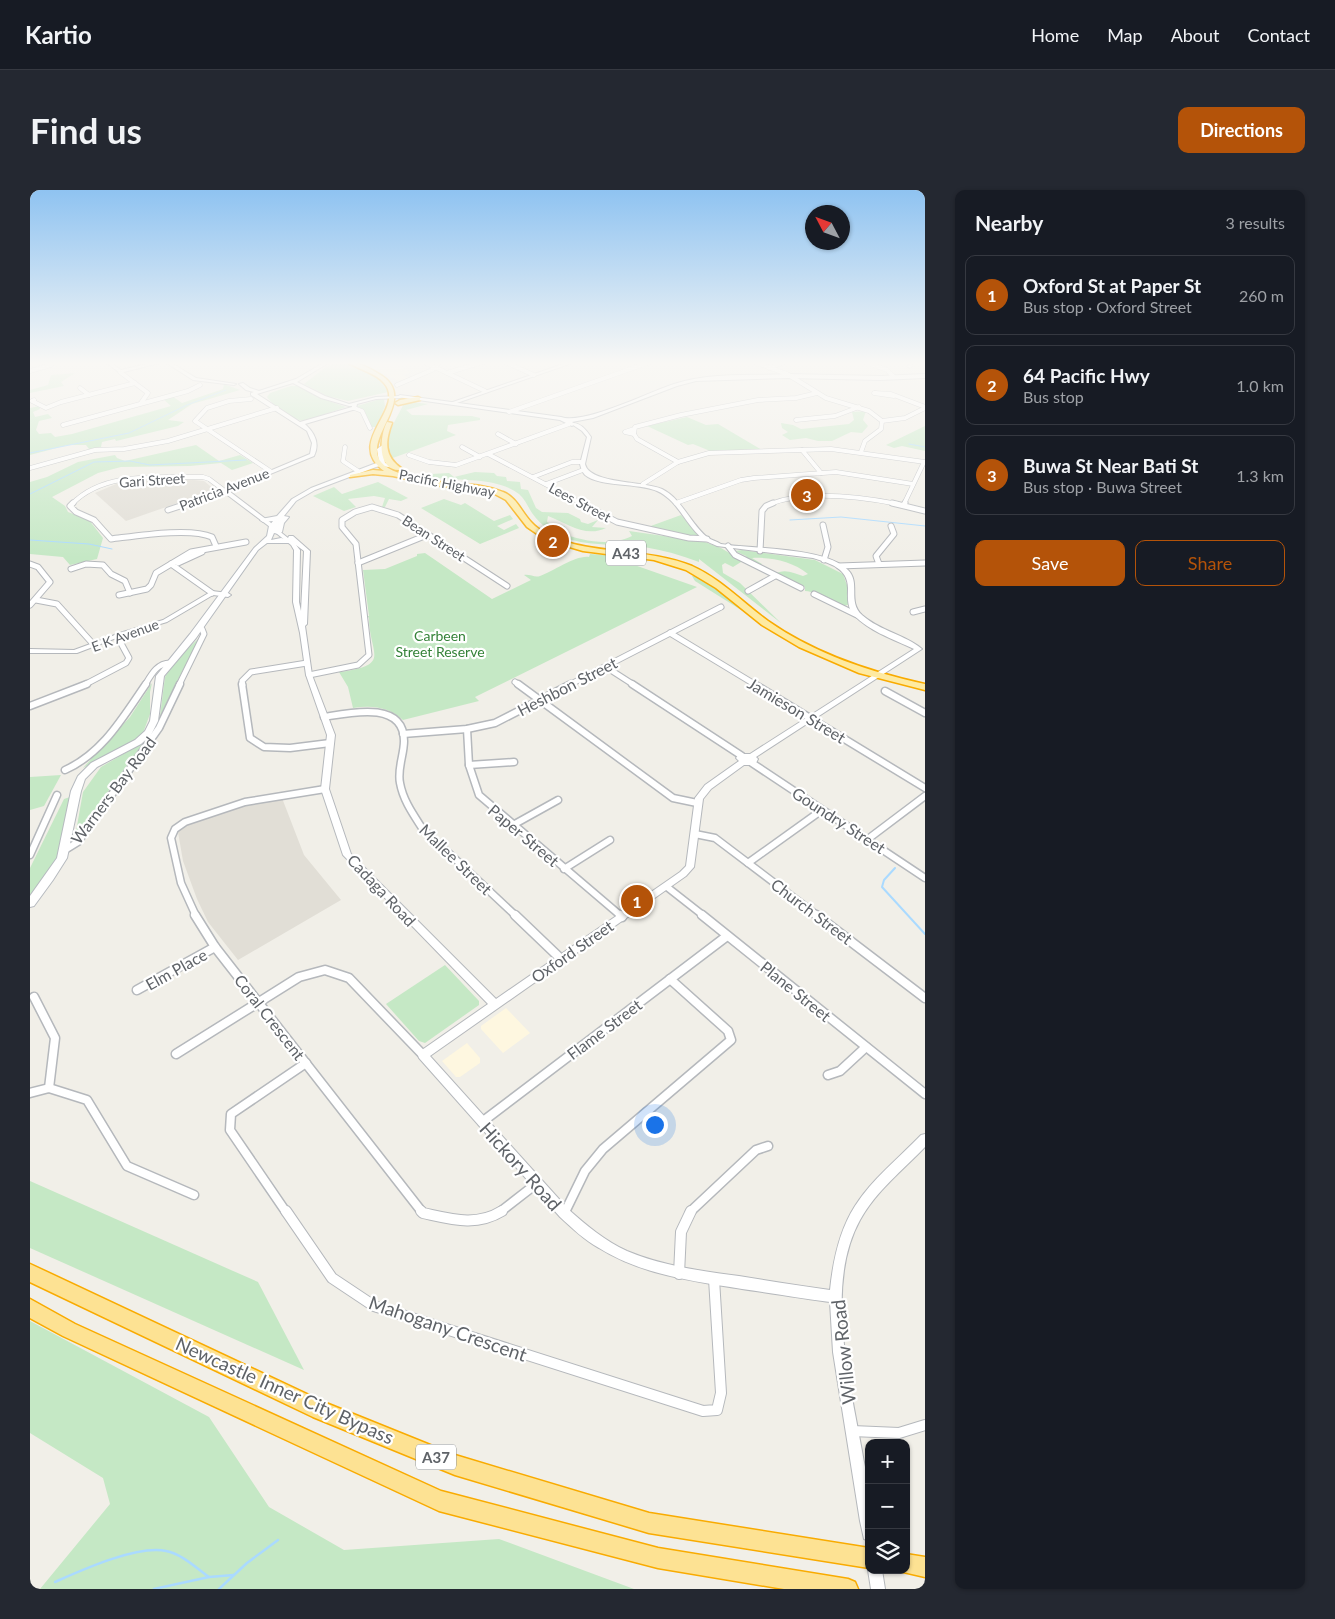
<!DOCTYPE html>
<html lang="en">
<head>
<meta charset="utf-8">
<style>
  :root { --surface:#171b24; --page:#242831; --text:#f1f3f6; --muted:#9ea1a6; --line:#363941; --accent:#b45309 }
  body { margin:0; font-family:Lato,sans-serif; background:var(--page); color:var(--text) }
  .controls { position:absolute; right:15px; bottom:15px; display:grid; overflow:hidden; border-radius:10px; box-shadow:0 1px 4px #0004 }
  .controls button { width:45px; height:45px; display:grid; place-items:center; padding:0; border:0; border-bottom:1px solid var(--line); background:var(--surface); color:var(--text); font:25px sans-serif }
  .compass { position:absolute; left:775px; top:15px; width:45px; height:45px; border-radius:50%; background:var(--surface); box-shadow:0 1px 4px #0004; rotate:311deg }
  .you { position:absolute; left:624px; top:934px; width:18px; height:18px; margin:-12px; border:4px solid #fff; border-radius:50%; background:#1a73e8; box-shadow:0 0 0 8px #1a73e833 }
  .badge { display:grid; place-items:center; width:32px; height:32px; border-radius:50%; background:var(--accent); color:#fff; font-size:16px; font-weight:700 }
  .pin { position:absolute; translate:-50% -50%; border:2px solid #fff; box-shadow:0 1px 5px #0006 }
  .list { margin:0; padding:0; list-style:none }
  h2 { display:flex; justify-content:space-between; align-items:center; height:65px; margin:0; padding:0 20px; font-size:21px }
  h2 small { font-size:16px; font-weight:400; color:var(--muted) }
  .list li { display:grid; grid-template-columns:32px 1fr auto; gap:15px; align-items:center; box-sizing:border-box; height:80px; margin:0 10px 10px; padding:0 10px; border:1px solid var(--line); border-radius:10px }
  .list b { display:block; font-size:19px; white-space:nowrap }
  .list p { margin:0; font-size:16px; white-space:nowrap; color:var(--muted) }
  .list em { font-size:16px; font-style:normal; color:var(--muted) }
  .actions { display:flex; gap:10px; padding:15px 20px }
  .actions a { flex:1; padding:11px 0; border:1px solid var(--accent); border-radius:10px; text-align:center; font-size:18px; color:var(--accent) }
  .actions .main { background:var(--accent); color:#fff }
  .icon { flex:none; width:28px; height:28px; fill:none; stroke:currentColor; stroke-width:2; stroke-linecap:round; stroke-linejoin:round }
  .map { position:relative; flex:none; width:895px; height:1399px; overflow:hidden; border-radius:10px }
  header { display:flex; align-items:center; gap:30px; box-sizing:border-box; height:70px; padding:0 25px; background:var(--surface); border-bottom:1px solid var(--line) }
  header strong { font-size:24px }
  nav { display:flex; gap:28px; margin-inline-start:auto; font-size:18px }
  .intro { display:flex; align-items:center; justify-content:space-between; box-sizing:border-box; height:120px; padding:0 30px }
  h1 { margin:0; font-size:35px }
  .button { padding:12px 22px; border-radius:10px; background:var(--accent); color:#fff; font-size:18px; font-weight:700 }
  main { display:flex; gap:30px; padding:0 30px }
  aside { flex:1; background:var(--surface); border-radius:10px; box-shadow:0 1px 4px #0004 }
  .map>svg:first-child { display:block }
</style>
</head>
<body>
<header>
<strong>Kartio</strong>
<nav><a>Home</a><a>Map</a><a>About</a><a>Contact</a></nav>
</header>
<div class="intro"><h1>Find us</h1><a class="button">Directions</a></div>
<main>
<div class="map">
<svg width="895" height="1399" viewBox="0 0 895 1399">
  <rect width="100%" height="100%" fill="#f1efe8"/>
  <g fill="#fef7e0">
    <polygon points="332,172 360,172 381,182 373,185 379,188 368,191"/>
    <polygon points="476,818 500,843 473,863 451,839 451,836"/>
    <polygon points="437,853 450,868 450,873 430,887 426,887 412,871"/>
  </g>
  <g fill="#e1ded6">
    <polygon points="164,290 174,291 185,300 96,331 65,303 93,291"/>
    <polygon points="252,608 274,665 311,710 208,770 178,732 167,709 153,671 148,642 154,635 198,619"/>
  </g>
  <g fill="#c5e8c5">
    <path d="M308 172C325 172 351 187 358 202L318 211 297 206 274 194 296 177Z"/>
    <polygon points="45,183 31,192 34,196 0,203 0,200 18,195 21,185"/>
    <polygon points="194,194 210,200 162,214 138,230 154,232 148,236 86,251 85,249 72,252 71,257 59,259 56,255 38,255 0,265 0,218 9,216 10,219 3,222 5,227 18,224 22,228 9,231 6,240 9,244 21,243 25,247 42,244 141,216 132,208 142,206 152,213 193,199"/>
    <path d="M261 196H267L293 209 316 217 275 231C263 231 243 216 237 207L240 203Z"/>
    <polygon points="350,209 354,210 355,216 347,237 342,237 334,220 327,216"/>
    <path d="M382 212 398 214 376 220 382 225 442 226 450 228V230L418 235 417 241 426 245 360 269C352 247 365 233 374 213Z"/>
    <polygon points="836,221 833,230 838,236 832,243 821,242 802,251 788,251 776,248 760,250 752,245 758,242 752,238 751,233 763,235 771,239 819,234 824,230 822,222"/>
    <polygon points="657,227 676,235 688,234 732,260 685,263 663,254 658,255 617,236"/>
    <polygon points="895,236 895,261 872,256 864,258 856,255"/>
    <polygon points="166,255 189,271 210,265 223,273 202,280 191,273 160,276 91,277 68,283 22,307 35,316 38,322 59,330 73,348 67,369 40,375 33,367 0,364 0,292 17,287 48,272 85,265 87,268 95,271"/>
    <path d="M445 282 464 283 467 286 476 287 477 291 490 292 491 299 498 300 506 318 512 322 538 323 550 329 551 332 558 334 568 330 562 337 576 338C555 348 537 333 518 326L517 332 527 337 535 336 531 343C553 351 580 357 602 346L599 341 655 349 614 340 618 337 651 325 675 352 691 358 711 370V372L703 377 695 373 692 375 693 383 710 393 751 433 669 369V372C651 365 633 360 614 357 590 354 565 356 542 350 525 345 512 337 502 323 498 317 495 309 489 304 465 286 429 292 401 287V284L419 283 424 287Z"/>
    <polygon points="348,292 378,308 371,311 359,309 355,317 352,317 355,308 344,306 318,309 326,317 314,321 283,306 304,297 312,304"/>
    <polygon points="414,309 431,315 435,313 464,331 480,325 483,329 467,336 474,340 486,334 489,338 450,354 391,318"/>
    <path d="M712 360 785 370 813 384 819 401 820 414C803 422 795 402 775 401V397L745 384C754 378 764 383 773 386L778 384C762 371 741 367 722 368L732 374 730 376 719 372 716 366 705 361Z"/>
    <path d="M395 363 462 409 501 390 494 385C500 384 505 388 510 386 524 381 546 365 559 367L560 364 576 365 667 397 445 507 449 511 373 530C359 517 342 515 323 518L318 497 309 482C363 475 339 464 339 428L337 426H339L333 380 355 379 387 366V364Z"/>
    <polygon points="662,386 667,386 701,408 727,430 665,391"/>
    <polygon points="169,448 130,526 135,487 144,472"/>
    <polygon points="122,493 120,502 120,524 113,543 99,554 53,578 100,527"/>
    <polygon points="114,552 45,647 53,602 71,577"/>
    <polygon points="31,585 14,616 0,620 0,587"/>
    <polygon points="40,607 30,668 0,705 0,678 34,609"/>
    <polygon points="415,775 449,811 449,815 395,853 389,851 356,814"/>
    <polygon points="0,991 228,1092 274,1180 0,1058"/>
    <polygon points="0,1131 179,1227 239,1317 314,1360 469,1349 604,1399 10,1399 80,1314 73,1288 0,1243"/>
  </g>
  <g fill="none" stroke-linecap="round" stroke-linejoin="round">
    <g stroke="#aadaff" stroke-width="1">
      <polyline points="879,254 895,257"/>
      <polyline points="0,263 99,243 157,215 196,200"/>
      <polyline points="0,304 64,272 100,271 120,275 216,270"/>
      <polyline points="760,330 811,327 895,336"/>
      <polyline points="0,350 59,354 82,359"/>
    </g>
    <polyline stroke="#aadaff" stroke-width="2" points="865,678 854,690 852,697 895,744"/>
    <g stroke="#aadaff" stroke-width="2.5">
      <path d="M25 1392C52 1380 107 1355 136 1361 152 1364 166 1378 179 1387"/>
      <polyline points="124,1399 179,1387 204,1385"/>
      <polyline points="189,1399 217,1373 248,1350"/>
    </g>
    <g stroke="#b5b8bc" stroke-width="5">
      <g id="minor-far4">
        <polyline points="394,172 455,201"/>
        <polyline points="475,172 504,185"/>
        <polyline points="724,172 757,184 796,208 839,221 852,231 851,239 835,251 831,262"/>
        <polyline points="835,172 857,180 864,187"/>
        <polyline points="880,176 881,172"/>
        <polyline points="739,178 755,172"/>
        <polyline points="0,181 21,175 16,172"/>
        <polyline points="90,182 118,203 111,213"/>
        <polyline points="417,183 453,172"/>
        <polyline points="367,195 402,180 410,172"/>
        <polyline points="50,198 59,205"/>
        <polyline points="864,206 844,203 861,204 895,217"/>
        <polyline points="221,209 199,211 177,218 165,231 240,281"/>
        <polyline points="4,210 2,211 16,218 31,212 105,193"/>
        <polyline points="324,218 332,221 340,238"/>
        <polyline points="479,222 620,172"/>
        <polyline points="766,230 805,226 829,217"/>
        <polyline points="852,231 875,228 895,218"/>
        <polyline points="33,235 158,201 170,195"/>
        <polyline points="604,239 595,242 604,244"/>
        <polyline points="468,244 486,254"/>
        <polyline points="315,257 313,271 328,281"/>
        <polyline points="432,257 450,267"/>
        <polyline points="772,260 791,283"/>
        <polyline points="458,264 553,314"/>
        <polyline points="379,265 399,272 426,275 539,234"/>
        <polyline points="648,272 607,249 604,244 605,237 651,225 728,210 766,208 787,203"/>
        <polyline points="0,278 65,260 94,259 138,251 247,218"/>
        <polyline points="503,287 542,272 553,272"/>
        <polyline points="516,294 553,280"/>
        <polyline points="613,294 648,272 679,263 801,259 895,272"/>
        <polyline points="646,313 711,290 724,288 806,282 883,294"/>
        <path d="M42 314C75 280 130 288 173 287L179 289 195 301"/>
        <polyline points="155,314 195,301"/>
        <path d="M740 314C776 300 831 307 868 314"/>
        <polyline points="874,314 894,272"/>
      </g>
    </g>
    <g stroke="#b5b8bc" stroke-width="7">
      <g id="minor-far3">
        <path d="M43 313 40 316 46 322 64 330 81 349C106 346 160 337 182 347L186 356"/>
        <polyline points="551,313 587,332 659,348 677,349"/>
        <polyline points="862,313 895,321"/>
        <polyline points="874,315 875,313"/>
        <polyline points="138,320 159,313"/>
        <polyline points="793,335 798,357 794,370"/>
        <polyline points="698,356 705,365 771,398"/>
        <polyline points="730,361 732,321 736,316 743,313"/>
        <polyline points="148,373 172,362"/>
        <polyline points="328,373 397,345"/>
        <polyline points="0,374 8,377 20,392 0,415"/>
        <polyline points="141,374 182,403"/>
        <polyline points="849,374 846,366 864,344 861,336"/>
        <polyline points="809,376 895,373"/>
        <polyline points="41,379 56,374 73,375 81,384 95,391 100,403"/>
        <polyline points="718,401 745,386"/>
        <polyline points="784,404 829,426"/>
        <polyline points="89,405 117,399 121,395 126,383 161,362 216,352"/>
        <polyline points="6,410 27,414 64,455"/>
        <polyline points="883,422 895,419"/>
        <polyline points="640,443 726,495"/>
        <polyline points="576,477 604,495"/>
        <polyline points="279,485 328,475 339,465 326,354 312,337 312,330 325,322 342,317 368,325 477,396"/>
        <polyline points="485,492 489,495"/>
        <polyline points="54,495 96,473 99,468 87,446"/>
        <path d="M115 495C121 485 127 473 140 473"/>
        <polyline points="149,495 174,444 172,439"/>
        <polyline points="213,495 212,491 221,482 277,473"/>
        <polyline points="539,495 691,417"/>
      </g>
    </g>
    <g stroke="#b5b8bc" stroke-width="9">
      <g id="minor-far2">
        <polyline points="212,494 220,548 234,557 260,558 300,553"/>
        <polyline points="488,494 643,608 667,613"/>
        <polyline points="602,494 712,566"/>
        <polyline points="724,494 895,598"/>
        <polyline points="855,501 895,523"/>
        <polyline points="0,516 57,494"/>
        <path d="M294 527C319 523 374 510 374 551 374 565 367 579 370 593 373 610 383 624 392 638L486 726"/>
        <polyline points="437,539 439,575 449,605 591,726"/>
        <polyline points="373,544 437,539 465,533 541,494"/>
        <polyline points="722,573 895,688"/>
        <polyline points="439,575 484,572"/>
        <path d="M35 580C73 563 93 527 116 494"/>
        <polyline points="483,635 528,610"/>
        <polyline points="665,644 685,648 788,726"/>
        <polyline points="838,649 895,606"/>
        <polyline points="35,660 48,652 129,538 150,494"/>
        <polyline points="0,665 27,605"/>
        <polyline points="718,673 792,620"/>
        <polyline points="534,679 580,650"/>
        <polyline points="637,697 674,726"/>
        <polyline points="166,726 151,693 141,648 145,639 155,632 215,612 295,599"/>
      </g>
    </g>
    <g stroke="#b5b8bc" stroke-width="11">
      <g id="minor-far1">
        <polyline points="165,725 185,757 392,1022"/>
        <polyline points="485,725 531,769"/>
        <polyline points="590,725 592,727"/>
        <polyline points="672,725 895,904"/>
        <polyline points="786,725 895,808"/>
        <polyline points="107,800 185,757"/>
        <polyline points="4,807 25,848 19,898"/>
        <polyline points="146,864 269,787 295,780 319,788 393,865"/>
        <polyline points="798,885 810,881 836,857"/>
        <polyline points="0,903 19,898 57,910 97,976 164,1005"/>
        <polyline points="452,932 697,746"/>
        <polyline points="256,1022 200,940 201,924 276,873"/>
        <polyline points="470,1022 506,994"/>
        <polyline points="535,1022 555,981 573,959 701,850 698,841 640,789"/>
        <polyline points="660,1022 726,960 738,956"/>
      </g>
    </g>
    <g stroke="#b5b8bc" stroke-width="12">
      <g id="minor">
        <polyline points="256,1021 302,1088 344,1116 673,1221 687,1220 691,1203 684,1089"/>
        <path d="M391 1021 393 1023C421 1029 446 1037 472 1021"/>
        <polyline points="534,1023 535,1021"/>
        <polyline points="649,1084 651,1042 661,1021"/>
        <polyline points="822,1241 869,1243 895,1235"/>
      </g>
    </g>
    <g stroke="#b5b8bc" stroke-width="2">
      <g id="tertiary">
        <polygon points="75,172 80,172 91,180 125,172 133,172 90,183"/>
        <polygon points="135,172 140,172 166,188 206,194 204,195 163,190"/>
        <path d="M295 172H300L267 192 295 206 319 214 346 207 370 206 372 207 370 208 346 209 327 214 326 219 275 234C285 243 290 254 284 266L199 301 245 336 240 337 192 301 280 264 282 253 277 241 221 205V203L224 202 216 200 209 194 213 193 220 198 229 201 266 189ZM263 193 291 208 319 216H322V217L270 232 227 204Z"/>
        <polygon points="539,172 545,172 424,214 420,213"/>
        <path d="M543 233C551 233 557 241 561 247L555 274C559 294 615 291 632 299 652 309 660 333 677 347 681 350 686 351 691 354 722 359 796 357 818 380 831 393 817 411 832 425 850 441 876 445 892 459L726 567 728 569 725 575H714L681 599 673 609 664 677 656 686 400 866 538 1019C556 1035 575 1051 597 1061 633 1076 671 1081 709 1086 739 1091 770 1096 800 1100 803 1071 809 1041 825 1016 842 989 869 968 891 945L895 944V957C873 980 846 1001 830 1030 794 1095 820 1192 832 1261 834 1274 838 1288 839 1302 840 1318 839 1335 839 1351L834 1349 830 1331 803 1162 800 1112C770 1108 741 1103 712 1099 663 1091 612 1085 569 1058 554 1050 542 1038 530 1027L389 868 388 865 389 862 458 814 313 665 291 599 297 545 276 485 270 443 263 412 264 360 261 355 246 343V341L248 340 258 348 259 346H263L280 361 277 434 275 436 282 485 305 545 299 599 321 664 466 809 650 682 656 676 665 608 675 595 709 571 706 568 709 564H720L884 459C865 450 833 439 821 421 817 414 818 406 818 398 818 378 799 373 783 368L687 356C683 354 677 352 673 349 656 336 648 310 627 301 609 293 569 297 555 285 552 282 551 278 550 274L557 247 552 241 543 235ZM266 355 274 361 271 421 269 412 270 360Z"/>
        <polygon points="182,401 198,403 201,405 198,407 183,405 137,432 97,444 47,463 0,463 0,459 44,460 93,442 133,430"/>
        <polygon points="839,1378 839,1380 852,1380 855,1399 841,1399 838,1380"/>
      </g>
    </g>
    <g stroke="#b6babf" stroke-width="2">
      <g id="secondary">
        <path d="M758 184 850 186 895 184V188L850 190 758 188 666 191 647 196 563 228 542 232 545 234 542 236 530 230 367 207 370 205 531 227C554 235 619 202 644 194 679 182 721 186 758 184Z"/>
        <polygon points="354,254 357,256 353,260 355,273 366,276 366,278 351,276 346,277 285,300 266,311 254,326 259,327 254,333 252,342 249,344 244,343 241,350 251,348 264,351 261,353 237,353 228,360 166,448 134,486 128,531 121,545 111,554 67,577 55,589 51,601 37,668 23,690 4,716 0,717 0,706 27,668 41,601 48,586 61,573 105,550 115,541 120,531 126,486 160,444 224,358 237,346 239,336 243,331 233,332 230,330 231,329 247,326 262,309 281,298 349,272 347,259"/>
      </g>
    </g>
    <g stroke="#f9ab00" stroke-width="3">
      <g id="trunk">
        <path d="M317 172C328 172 339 178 349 184 398 212 308 262 369 283 387 289 406 292 424 294 441 295 457 295 473 302 486 307 491 321 501 332 511 343 526 349 540 353 580 364 623 360 662 376 691 389 713 413 738 431 785 464 840 482 895 494V500L829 483 769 457 732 435 686 398 656 380 624 370 553 361 516 350 497 337 476 310 461 302 404 295 363 286 343 284 320 287V285L343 280 354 281C314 251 377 219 354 193 345 182 329 180 317 172Z"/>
        <polygon points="388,207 390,208 390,210 368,215 365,213 370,210"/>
        <path d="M357 232 362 233C355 251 354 266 371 278V280C347 282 349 247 357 232Z"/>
      </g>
    </g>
    <g stroke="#f9ab00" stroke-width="3">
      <g id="motorway">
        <polygon points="0,1074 296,1213 425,1265 619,1323 839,1358 839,1378 619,1343 425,1285 283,1227 0,1092"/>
        <polygon points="0,1109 45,1134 411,1301 628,1358 818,1389 825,1392 828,1399 754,1399 628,1378 409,1321 33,1146 0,1128"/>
        <polygon points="876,1364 895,1367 895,1387 869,1381 876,1380"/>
      </g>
    </g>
    <use href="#minor-far4" stroke="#fff" stroke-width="4"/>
    <use href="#minor-far3" stroke="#fff" stroke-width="5"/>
    <use href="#minor-far2" stroke="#fff" stroke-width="6"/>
    <use href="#minor-far1" stroke="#fff" stroke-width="8"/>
    <use href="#minor" stroke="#fff" stroke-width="10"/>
    <use href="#tertiary" fill="#fff" fill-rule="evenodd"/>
    <use href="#secondary" fill="#fff" fill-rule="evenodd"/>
    <use href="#trunk" fill="#feeaa1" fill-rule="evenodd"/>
    <use href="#motorway" fill="#fde293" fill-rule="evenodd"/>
  </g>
  <linearGradient id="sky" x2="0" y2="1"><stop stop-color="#8fc3f1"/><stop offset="0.47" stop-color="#f9f8f5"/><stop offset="1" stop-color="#f9f8f5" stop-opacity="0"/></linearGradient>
  <rect width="895" height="368" fill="url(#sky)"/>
  <g text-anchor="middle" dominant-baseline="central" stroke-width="4.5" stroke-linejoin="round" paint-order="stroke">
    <g font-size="14" fill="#5f6368" stroke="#fff">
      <text transform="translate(122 290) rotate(-4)">Gari Street</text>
      <text transform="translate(417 293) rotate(11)">Pacific Highway</text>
      <text transform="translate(194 299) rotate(-21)">Patricia Avenue</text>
      <text transform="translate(550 312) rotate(28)">Lees Street</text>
      <text transform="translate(404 348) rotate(33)">Bean Street</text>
      <text transform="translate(95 445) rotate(-20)">E K Avenue</text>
    </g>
    <g font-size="14" fill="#348238" stroke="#fff">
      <text x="410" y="445">Carbeen<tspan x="410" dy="16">Street Reserve</tspan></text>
    </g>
    <g fill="#fff" stroke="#8f9295" stroke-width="1">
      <rect x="576" y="350.5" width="40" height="25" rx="4"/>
      <rect x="386" y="1254.5" width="40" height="25" rx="4"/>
    </g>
    <g font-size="15" font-weight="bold" fill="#5f6368">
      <text x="596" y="363">A43</text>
      <text x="406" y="1267">A37</text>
    </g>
    <g font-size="16" fill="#5f6368" stroke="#fff">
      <text transform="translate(537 496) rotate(-27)">Heshbon Street</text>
      <text transform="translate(767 520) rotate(31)">Jamieson Street</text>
      <text transform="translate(83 600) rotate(-53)">Warners Bay Road</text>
      <text transform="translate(809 630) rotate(33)">Goundry Street</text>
      <text transform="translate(494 645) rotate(40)">Paper Street</text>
      <text transform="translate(426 669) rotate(44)">Mallee Street</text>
      <text transform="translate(352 700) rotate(47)">Cadaga Road</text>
      <text transform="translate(782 721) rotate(37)">Church Street</text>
      <text transform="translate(542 761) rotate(-35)">Oxford Street</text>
      <text transform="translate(146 779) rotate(-29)">Elm Place</text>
      <text transform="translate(766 801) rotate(39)">Plane Street</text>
      <text transform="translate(240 827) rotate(52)">Coral Crescent</text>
      <text transform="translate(574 839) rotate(-37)">Flame Street</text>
    </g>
    <g font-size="19" fill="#5f6368" stroke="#fff">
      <text transform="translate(491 976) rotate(48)">Hickory Road</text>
      <text transform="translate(418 1138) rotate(19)">Mahogany Crescent</text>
      <text transform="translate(813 1162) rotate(-96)">Willow Road</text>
      <text transform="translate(255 1200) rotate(24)">Newcastle Inner City Bypass</text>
    </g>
  </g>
</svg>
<div class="controls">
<button>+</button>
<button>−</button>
<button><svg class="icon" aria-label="layers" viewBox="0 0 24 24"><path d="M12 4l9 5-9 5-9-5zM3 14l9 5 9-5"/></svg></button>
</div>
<svg class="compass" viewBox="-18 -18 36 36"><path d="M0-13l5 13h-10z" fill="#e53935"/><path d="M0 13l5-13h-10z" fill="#9ea1a6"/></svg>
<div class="you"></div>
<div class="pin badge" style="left:607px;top:711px">1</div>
<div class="pin badge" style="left:523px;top:351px">2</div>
<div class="pin badge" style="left:777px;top:305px">3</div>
</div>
<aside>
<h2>Nearby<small>3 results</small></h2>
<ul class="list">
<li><span class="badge">1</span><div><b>Oxford St at Paper St</b><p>Bus stop · Oxford Street</p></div><em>260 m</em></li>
<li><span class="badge">2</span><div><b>64 Pacific Hwy</b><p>Bus stop</p></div><em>1.0 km</em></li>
<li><span class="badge">3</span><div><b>Buwa St Near Bati St</b><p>Bus stop · Buwa Street</p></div><em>1.3 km</em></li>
</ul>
<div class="actions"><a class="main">Save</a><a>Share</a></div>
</aside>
</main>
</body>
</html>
